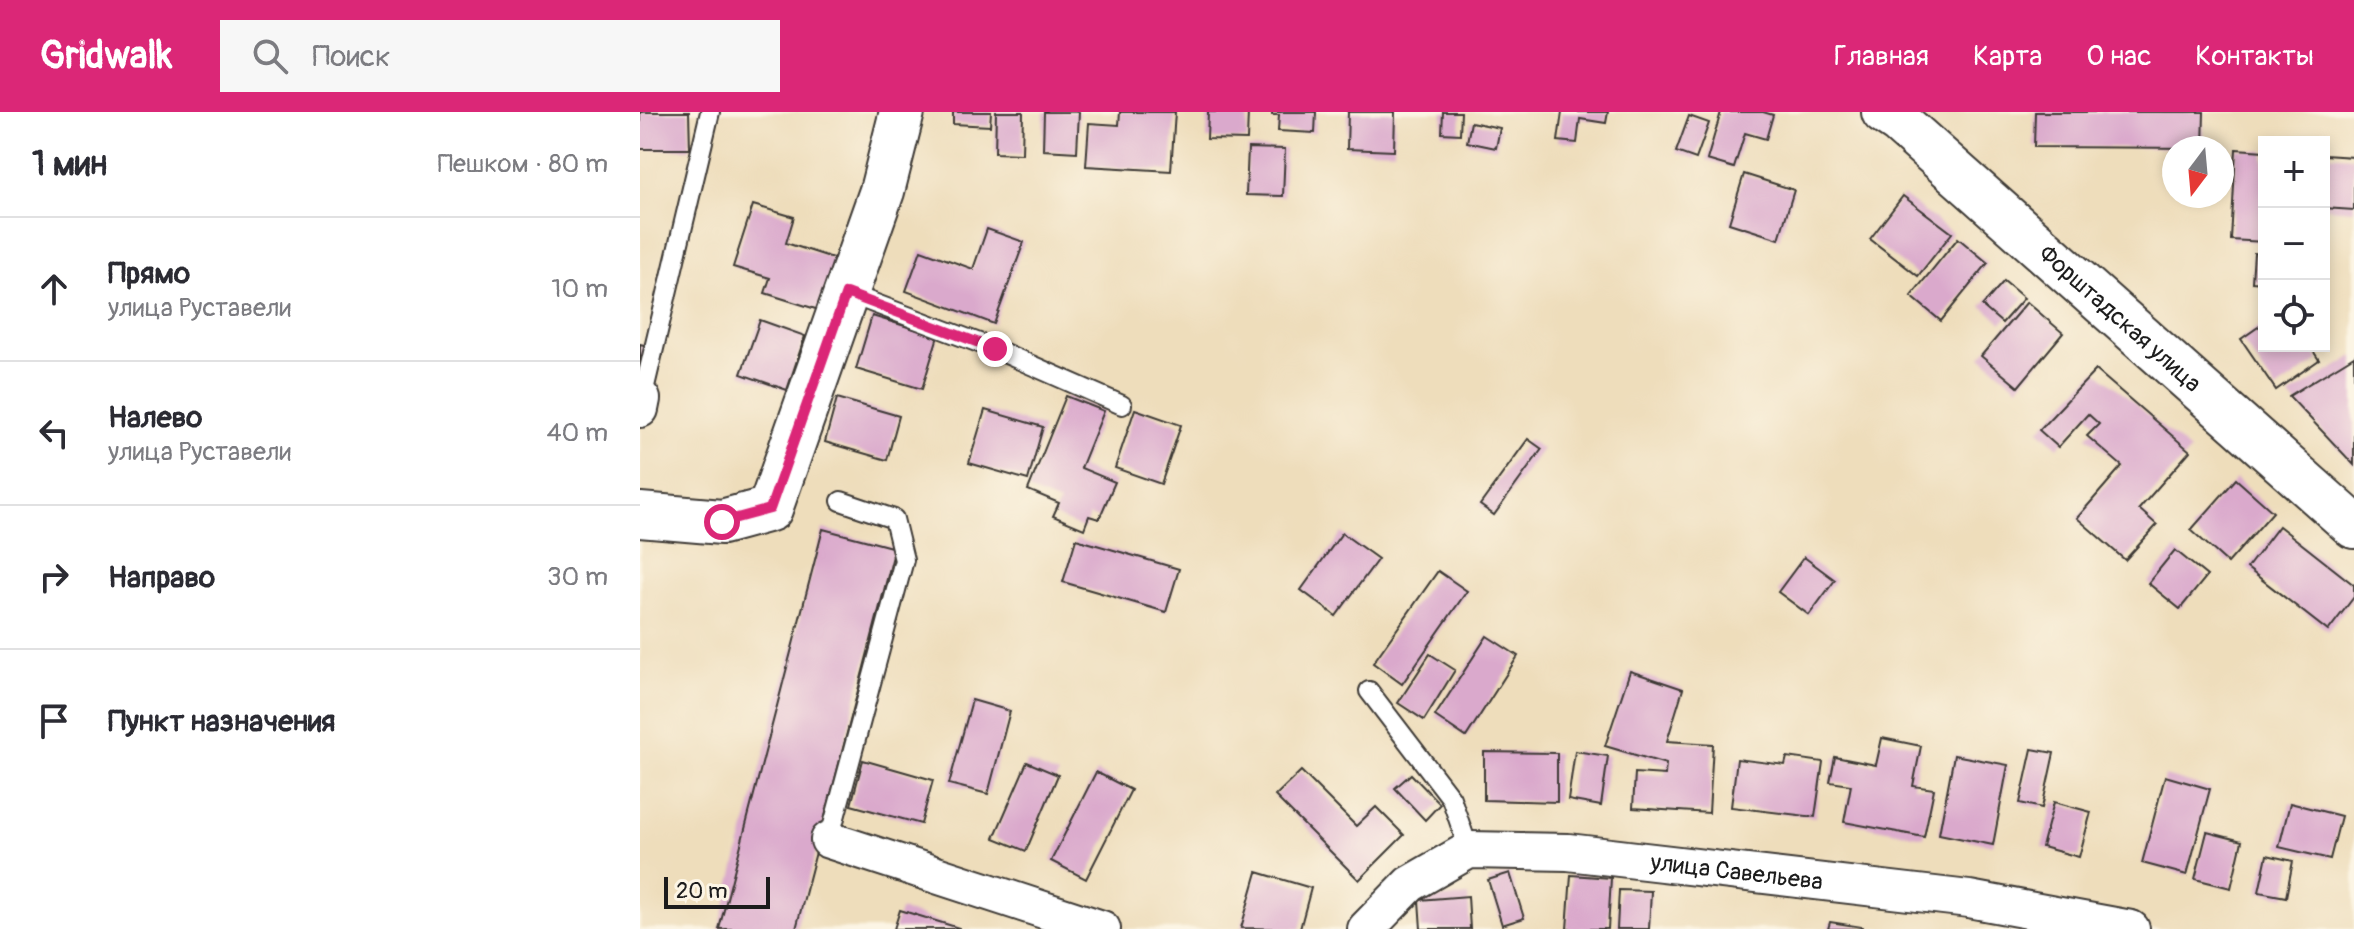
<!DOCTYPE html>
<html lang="ru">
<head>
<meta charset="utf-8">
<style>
  :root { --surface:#fff; --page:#f7f7f7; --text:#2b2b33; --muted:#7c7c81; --line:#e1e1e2; --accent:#db2777 }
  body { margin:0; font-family:Pangolin,sans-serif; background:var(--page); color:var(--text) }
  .controls { position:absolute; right:24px; top:24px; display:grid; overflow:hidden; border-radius:0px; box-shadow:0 4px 12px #0003 }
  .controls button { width:72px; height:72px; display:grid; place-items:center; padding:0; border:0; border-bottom:2px solid var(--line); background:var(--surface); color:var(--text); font:40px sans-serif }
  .compass { position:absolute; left:1522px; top:24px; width:72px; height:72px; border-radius:50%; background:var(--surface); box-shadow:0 4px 12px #0003; rotate:196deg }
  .scale { position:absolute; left:24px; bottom:20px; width:106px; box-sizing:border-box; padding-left:8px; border:4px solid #1c1c1c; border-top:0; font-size:22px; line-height:28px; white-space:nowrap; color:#1c1c1c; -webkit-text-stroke:6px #fcf5e5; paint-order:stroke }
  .stop { position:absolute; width:24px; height:24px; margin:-18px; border:6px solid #db2777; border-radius:50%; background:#fff }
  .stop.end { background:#db2777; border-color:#fff; box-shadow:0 2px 8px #0008 }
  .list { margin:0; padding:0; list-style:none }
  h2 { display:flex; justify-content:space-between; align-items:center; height:104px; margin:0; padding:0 32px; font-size:34px }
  h2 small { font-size:26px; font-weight:400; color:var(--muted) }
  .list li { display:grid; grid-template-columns:52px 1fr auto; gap:24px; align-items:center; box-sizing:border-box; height:144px; padding:0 32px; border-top:2px solid var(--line) }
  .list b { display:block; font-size:30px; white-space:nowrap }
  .list p { margin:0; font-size:26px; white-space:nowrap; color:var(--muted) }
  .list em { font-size:26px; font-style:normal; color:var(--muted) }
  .icon { flex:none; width:44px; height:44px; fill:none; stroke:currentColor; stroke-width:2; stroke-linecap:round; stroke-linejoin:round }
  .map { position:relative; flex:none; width:1714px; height:817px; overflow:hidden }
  header { display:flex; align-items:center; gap:48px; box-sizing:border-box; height:112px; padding:0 40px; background:var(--accent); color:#fff }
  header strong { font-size:38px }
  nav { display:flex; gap:44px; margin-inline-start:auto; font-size:28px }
  .search { width:560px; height:72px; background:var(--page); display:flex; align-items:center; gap:20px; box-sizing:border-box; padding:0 28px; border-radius:0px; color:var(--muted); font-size:30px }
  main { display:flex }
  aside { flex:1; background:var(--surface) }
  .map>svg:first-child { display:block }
</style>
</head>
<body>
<header>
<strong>Gridwalk</strong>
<div class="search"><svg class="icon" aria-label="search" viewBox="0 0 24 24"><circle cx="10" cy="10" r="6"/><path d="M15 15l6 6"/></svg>Поиск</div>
<nav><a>Главная</a><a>Карта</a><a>О нас</a><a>Контакты</a></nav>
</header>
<main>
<aside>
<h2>1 мин<small>Пешком · 80 m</small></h2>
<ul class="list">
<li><svg class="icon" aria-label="ahead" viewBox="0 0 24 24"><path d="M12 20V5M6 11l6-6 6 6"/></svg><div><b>Прямо</b><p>улица Руставели</p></div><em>10 m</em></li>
<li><svg class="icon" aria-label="left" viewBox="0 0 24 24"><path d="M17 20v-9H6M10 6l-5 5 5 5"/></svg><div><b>Налево</b><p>улица Руставели</p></div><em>40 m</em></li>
<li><svg class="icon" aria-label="right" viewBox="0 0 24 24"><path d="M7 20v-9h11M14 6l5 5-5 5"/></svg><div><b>Направо</b></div><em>30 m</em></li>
<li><svg class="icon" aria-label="arrive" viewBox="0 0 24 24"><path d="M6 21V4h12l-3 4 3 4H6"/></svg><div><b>Пункт назначения</b></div></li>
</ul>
</aside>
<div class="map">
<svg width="1714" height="817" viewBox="0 0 1714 817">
  <rect width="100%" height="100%" fill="#fcf5e5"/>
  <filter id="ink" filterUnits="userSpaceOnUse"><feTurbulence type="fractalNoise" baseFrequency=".0125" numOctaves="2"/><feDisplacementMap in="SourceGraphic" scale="16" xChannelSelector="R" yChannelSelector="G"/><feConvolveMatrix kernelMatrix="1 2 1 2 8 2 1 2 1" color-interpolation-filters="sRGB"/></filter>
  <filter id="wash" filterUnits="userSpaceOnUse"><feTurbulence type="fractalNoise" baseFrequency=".006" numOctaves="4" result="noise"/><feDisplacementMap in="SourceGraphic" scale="32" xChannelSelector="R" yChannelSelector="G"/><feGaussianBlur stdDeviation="1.8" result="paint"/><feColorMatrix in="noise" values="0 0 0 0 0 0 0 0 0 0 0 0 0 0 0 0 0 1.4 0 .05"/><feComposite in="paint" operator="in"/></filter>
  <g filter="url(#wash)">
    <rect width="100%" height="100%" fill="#edb"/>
    <g id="blocks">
      <g fill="#daa9cc">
        <polygon points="0,0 49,0 50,37 0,37"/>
        <polygon points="313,0 351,0 350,14 313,12"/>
        <polygon points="356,0 383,0 382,42 355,41"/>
        <polygon points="404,0 439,0 437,40 403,38"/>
        <polygon points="480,0 535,0 531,59 446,54 449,11 479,13"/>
        <polygon points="568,0 608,0 607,28 567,27"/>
        <polygon points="632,0 676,0 675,21 638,19 639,3 632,3"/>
        <polygon points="708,0 755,0 754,39 707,37"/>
        <polygon points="803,0 821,0 820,22 802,21"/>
        <polygon points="922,0 968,0 966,11 940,7 937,31 918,29"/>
        <polygon points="1081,0 1123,0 1133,3 1126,27 1105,21 1094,56 1067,48"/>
        <polygon points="1395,0 1564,0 1563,36 1394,35"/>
        <polygon points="1049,4 1069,11 1056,47 1036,40"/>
        <polygon points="831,10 860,16 856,36 827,30"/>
        <polygon points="608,36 645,37 643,84 606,83"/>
        <polygon points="1596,37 1624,39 1624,130 1591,128"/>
        <polygon points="1684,43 1714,45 1714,98 1684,96"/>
        <polygon points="1104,62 1154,78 1139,127 1089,111"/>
        <polygon points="1263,84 1312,121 1278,164 1230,127"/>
        <polygon points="113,93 154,105 146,131 199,148 182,199 125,181 130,166 93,155"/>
        <polygon points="347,117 384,130 354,212 266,179 281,138 333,157"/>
        <polygon points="1318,126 1348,151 1301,209 1271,184"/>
        <polygon points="1614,141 1624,142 1624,171 1612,170"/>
        <polygon points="1364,169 1384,186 1362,211 1342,194"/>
        <polygon points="1387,190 1423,221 1378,275 1341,244"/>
        <polygon points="232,204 298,224 282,277 216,257"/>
        <polygon points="120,208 165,224 147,278 101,262"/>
        <polygon points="1624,211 1624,234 1670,234 1679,248 1636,278 1601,227"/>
        <polygon points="0,232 8,234 0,262"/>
        <polygon points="1714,244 1714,353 1649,284"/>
        <polygon points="1456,258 1550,339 1499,397 1517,413 1485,448 1437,406 1482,354 1447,324 1459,312 1448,302 1418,335 1399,318"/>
        <polygon points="426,284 464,299 441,356 475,370 459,407 449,404 444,417 413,404 419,391 388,378"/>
        <polygon points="197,286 259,304 247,348 185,330"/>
        <polygon points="495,297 541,313 521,372 475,356"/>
        <polygon points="345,298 403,315 388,368 329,351"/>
        <polygon points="888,327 902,337 854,403 840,393"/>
        <polygon points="1596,367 1633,400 1588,451 1551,418"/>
        <polygon points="1639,414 1714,473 1714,485 1688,519 1607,456"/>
        <polygon points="183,417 255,436 156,817 79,817"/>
        <polygon points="702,421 738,447 696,504 661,478"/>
        <polygon points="436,427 539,457 526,500 423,470"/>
        <polygon points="1535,438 1567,464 1540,497 1508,471"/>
        <polygon points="1164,445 1195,468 1169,503 1138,480"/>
        <polygon points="798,459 827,479 762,572 733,551"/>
        <polygon points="847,524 878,544 826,625 795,604"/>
        <polygon points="790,542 815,558 784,608 758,591"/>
        <polygon points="990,559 1043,577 1027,629 1073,632 1069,701 993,696 995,661 1025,663 1026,652 965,634"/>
        <polygon points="332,588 370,599 348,682 309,672"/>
        <polygon points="1242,626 1281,634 1273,674 1294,677 1284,725 1204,710 1211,673 1190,670 1195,645 1236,653"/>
        <polygon points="1392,637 1414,641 1402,696 1380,691"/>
        <polygon points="935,639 968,644 961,694 928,688"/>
        <polygon points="844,640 917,641 917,690 844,688"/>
        <polygon points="1314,643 1368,653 1353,733 1299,722"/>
        <polygon points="1147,645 1183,650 1175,705 1091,695 1097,647 1145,653"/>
        <polygon points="223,648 293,668 281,712 211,693"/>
        <polygon points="387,650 418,663 386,739 354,726"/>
        <polygon points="661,659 716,714 736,695 764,723 719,768 635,684"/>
        <polygon points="456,660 491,678 446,767 411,749"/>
        <polygon points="771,662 800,692 785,708 755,676"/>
        <polygon points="1525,664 1570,677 1547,763 1502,751"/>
        <polygon points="1414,690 1451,700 1439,745 1402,735"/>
        <polygon points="1650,691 1701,704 1690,747 1639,735"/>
        <polygon points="1567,720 1602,729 1591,776 1555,767"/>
        <polygon points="1627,743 1653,749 1646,785 1619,780"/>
        <polygon points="617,760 671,776 660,817 601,816"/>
        <polygon points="870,761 884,806 862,813 848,768"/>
        <polygon points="931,763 971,766 968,817 927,817"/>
        <polygon points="979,778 1011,779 1009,817 977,817"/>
        <polygon points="828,784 830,817 781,817 779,788"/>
        <polygon points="260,798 319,816 319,817 254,817"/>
        <polygon points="1190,810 1222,815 1222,817 1188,817"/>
      </g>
    </g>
  </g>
  <g filter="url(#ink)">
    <use href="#blocks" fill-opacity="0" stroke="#3c3934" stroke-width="2"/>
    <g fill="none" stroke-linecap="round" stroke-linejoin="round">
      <g stroke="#3c3934" stroke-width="22">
        <g id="lane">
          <polyline points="207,181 355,237 482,293"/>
          <polyline points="2,287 70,0"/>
          <polyline points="729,579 811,686 829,738"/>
          <polyline points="189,728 264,448 254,407 201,389"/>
        </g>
      </g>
      <g stroke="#3c3934" stroke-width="40">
        <g id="street">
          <polyline points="0,297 2,287"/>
          <polyline points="189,728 462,817"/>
          <path id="s1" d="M726 817 770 772 829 738 928 740 1329 787 1491 817"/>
        </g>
      </g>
      <g stroke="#3c3934" stroke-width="48">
        <g id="secondary">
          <path id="s2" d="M1244 0 1259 10 1714 414"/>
          <polyline points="0,403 82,410 130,397 242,79 262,0"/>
        </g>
      </g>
      <use href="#lane" stroke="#fff" stroke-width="18"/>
      <use href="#street" stroke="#fff" stroke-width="36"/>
      <use href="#secondary" stroke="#fff" stroke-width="44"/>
    </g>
  </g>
  <g fill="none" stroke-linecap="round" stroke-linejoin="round" filter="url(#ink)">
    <polyline stroke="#db2777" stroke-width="10" points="82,410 130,397 206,181 355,237"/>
  </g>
  <g text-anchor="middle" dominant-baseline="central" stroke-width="8" stroke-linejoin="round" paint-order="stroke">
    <g font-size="24" fill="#1c1c1c" stroke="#fcf5e5">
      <text stroke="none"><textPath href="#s2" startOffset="314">Форштадская улица</textPath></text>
      <text stroke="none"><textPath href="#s1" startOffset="400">улица Савельева</textPath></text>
    </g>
  </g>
</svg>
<div class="controls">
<button>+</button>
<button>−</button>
<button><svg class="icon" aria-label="locate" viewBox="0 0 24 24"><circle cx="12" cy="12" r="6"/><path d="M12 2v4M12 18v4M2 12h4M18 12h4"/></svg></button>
</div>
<svg class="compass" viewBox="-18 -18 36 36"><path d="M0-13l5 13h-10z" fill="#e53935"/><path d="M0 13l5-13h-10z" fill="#7c7c81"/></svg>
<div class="scale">20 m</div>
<div class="stop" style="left:82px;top:410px"></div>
<div class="stop end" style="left:355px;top:237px"></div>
</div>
</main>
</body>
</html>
